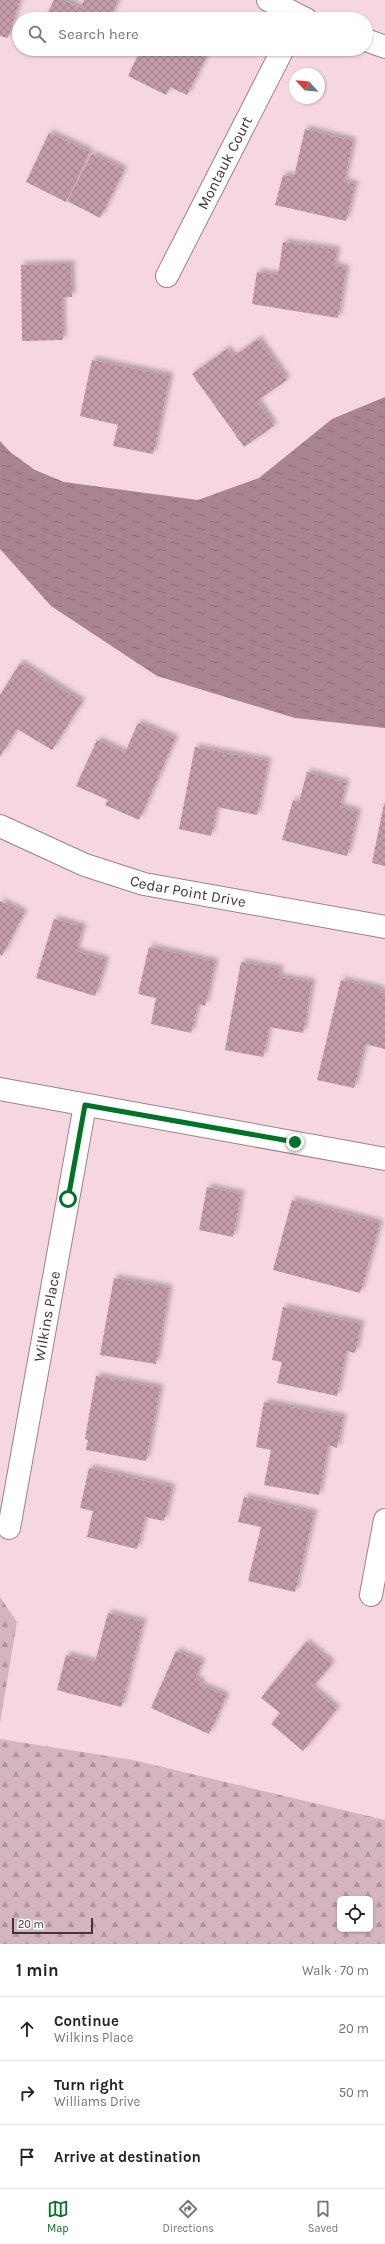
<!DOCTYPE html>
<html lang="en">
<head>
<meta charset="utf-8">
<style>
  :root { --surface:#fff; --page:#f6f6f6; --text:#202124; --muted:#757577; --line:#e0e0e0; --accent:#007327 }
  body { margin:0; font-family:Karla,sans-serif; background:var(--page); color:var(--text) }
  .controls { position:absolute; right:12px; bottom:12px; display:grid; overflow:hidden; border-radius:6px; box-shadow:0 1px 3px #0004 }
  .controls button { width:36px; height:36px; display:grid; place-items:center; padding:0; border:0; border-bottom:1px solid var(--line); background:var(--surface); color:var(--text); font:20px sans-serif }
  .compass { position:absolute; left:289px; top:68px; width:36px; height:36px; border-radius:50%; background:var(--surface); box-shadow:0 1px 3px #0004; rotate:296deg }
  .scale { position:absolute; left:12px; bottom:10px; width:81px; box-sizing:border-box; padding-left:4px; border:2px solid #43363a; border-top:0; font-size:11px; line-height:14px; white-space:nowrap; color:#43363a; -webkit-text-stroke:3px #fff; paint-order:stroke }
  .stop { position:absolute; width:12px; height:12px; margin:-9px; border:3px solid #007327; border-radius:50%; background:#fff }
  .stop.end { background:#007327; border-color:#fff; box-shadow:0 1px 4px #0008 }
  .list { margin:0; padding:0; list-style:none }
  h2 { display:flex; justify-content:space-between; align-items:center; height:52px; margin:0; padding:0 16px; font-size:17px }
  h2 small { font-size:13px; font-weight:400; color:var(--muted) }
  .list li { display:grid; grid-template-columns:26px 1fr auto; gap:12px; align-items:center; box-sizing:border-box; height:64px; padding:0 16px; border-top:1px solid var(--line) }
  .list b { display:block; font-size:15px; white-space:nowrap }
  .list p { margin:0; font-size:13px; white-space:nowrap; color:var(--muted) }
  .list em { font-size:13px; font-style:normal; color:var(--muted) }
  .icon { flex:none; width:22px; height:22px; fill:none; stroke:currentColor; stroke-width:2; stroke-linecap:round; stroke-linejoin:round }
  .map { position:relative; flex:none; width:385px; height:1944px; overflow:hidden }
  .search { position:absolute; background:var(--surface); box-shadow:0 1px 3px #0004; left:12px; right:12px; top:12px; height:44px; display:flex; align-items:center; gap:10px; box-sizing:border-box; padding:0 14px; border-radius:22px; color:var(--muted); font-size:15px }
  .sheet { height:244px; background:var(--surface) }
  nav { display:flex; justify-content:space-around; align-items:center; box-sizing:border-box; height:56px; border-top:1px solid var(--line); background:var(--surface); font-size:11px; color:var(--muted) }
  nav a { display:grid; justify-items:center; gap:2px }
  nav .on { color:var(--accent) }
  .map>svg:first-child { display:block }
</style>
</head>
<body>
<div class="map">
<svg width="385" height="1944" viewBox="0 0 385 1944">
  <defs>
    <pattern id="forest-firs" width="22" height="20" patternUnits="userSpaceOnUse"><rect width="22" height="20" fill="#d4b5bf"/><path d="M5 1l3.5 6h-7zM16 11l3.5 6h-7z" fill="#ae949c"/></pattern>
    <pattern id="water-ripples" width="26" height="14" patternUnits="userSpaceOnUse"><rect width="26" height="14" fill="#a9838f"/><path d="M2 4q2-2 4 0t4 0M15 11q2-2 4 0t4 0" fill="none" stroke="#8b6c76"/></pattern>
    <pattern id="building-cross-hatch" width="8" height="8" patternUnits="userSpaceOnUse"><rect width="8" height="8" fill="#c39ca8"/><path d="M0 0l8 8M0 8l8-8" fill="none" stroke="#a0808a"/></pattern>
    <filter id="shadow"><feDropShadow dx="3.5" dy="-3.5" stdDeviation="2" flood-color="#0004"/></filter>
  </defs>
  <rect width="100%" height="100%" fill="#f6d7e0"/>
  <g fill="url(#forest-firs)" fill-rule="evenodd">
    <polygon points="0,1597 17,1622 0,1723"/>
    <path d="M0 1739 133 1760 385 1820V1944H0ZM340 1899H370V1929H340Z"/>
  </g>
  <polygon fill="url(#water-ripples)" points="385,397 385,728 295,718 157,676 51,606 0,549 0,441 10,452 35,470 64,482 198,500 259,478 332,419"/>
  <g fill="url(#building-cross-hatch)" filter="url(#shadow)">
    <polygon points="0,0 20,0 8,38 0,36"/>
    <polygon points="54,0 63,0 81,8 84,0 118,0 110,19 45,19"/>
    <polygon points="141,49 210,49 187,95 170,87 166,95 128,76"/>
    <polygon points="305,129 353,141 344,182 355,184 346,221 275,205 283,175 294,177"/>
    <polygon points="49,133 90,152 66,202 26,182"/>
    <polygon points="92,154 124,170 100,218 67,201"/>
    <polygon points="283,242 337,250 334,266 346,268 338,318 252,304 257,272 278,275"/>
    <polygon points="71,264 72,297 62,297 63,340 22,341 21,265"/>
    <polygon points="258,339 287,380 257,401 274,426 244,447 192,374 227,349 233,357"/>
    <polygon points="92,360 170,376 153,454 113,446 118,425 80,416"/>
    <polygon points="20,663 82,702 52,750 17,729 0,757 0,695"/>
    <polygon points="138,723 175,739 139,820 105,805 108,800 76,786 97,740 125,753"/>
    <polygon points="195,747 268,761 257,815 217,807 211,836 179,829"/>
    <polygon points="307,772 346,783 340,807 358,812 347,856 282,840 293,800 299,802"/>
    <polygon points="384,804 385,804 385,866 372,863"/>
    <polygon points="0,901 24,913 2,956 0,955"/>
    <polygon points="54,919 83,927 76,951 106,960 95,996 36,978"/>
    <polygon points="149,947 215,962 205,1006 198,1004 191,1033 151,1024 156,998 138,994"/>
    <polygon points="241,962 280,969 279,977 312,982 303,1033 269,1027 263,1057 225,1050"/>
    <polygon points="341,980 381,989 380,992 385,993 385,1049 365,1044 354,1088 317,1080"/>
    <polygon points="207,1187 241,1194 233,1237 199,1230"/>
    <polygon points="292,1200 380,1223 360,1293 273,1270"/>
    <polygon points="114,1278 169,1288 156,1364 100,1355"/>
    <polygon points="283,1307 361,1324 355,1353 346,1351 337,1396 277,1383 282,1362 272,1360"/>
    <polygon points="96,1376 160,1388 146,1461 86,1450 88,1440 85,1439"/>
    <polygon points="264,1402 343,1417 337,1448 328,1445 319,1495 264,1485 271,1450 256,1447"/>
    <polygon points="89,1468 172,1487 164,1521 145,1517 137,1549 87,1537 93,1511 80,1508"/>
    <polygon points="244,1497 314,1513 295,1592 248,1581 261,1527 238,1522"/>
    <polygon points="108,1613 143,1622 121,1707 57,1690 66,1655 95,1662"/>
    <polygon points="306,1642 332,1664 312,1688 337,1709 303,1751 271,1724 280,1713 261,1698"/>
    <polygon points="176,1651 202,1662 195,1679 202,1682 200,1685 226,1696 209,1734 151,1708"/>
  </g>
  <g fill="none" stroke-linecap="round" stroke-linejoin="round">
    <g stroke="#9e818b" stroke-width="24">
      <g id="street">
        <polyline points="268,0 306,19"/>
        <polyline points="366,40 385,47"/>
        <path id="s1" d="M167 276 283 49"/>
        <path id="s2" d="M0 826 85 865 144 884 385 927"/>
        <polyline points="0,1089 385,1159"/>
        <path id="s3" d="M9 1528 85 1105"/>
        <polyline points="371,1595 385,1520"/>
      </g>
    </g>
    <use href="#street" stroke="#fff" stroke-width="22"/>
  </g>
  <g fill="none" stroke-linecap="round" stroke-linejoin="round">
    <polyline stroke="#007327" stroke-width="5" points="68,1199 85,1105 295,1142"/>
  </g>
  <g text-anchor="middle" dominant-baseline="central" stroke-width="3" stroke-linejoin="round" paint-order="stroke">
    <g font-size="15" fill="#43363a" stroke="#fff">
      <text stroke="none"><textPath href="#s1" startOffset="127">Montauk Court</textPath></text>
      <text stroke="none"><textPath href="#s2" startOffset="200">Cedar Point Drive</textPath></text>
      <text stroke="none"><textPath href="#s3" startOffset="215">Wilkins Place</textPath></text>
    </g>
  </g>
</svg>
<div class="controls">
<button><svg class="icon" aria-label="locate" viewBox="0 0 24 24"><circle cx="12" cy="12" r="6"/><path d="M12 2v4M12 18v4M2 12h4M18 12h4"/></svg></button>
</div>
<svg class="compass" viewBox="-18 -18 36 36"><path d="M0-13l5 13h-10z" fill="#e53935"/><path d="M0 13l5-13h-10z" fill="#757577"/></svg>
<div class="scale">20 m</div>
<div class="stop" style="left:68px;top:1199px"></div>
<div class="stop end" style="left:295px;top:1142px"></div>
<div class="search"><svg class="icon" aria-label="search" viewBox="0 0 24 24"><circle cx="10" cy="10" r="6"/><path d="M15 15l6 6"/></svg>Search here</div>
</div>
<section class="sheet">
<h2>1 min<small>Walk · 70 m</small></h2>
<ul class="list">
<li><svg class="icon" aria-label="ahead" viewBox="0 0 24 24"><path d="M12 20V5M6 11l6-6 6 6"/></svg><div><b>Continue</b><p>Wilkins Place</p></div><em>20 m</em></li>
<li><svg class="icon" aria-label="right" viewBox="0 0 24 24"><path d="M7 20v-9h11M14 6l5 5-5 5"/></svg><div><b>Turn right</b><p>Williams Drive</p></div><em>50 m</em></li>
<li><svg class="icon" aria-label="arrive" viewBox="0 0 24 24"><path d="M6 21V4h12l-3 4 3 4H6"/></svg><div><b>Arrive at destination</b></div></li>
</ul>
</section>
<nav>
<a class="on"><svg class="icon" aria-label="map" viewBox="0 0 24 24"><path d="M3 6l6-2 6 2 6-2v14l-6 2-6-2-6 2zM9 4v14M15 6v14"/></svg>Map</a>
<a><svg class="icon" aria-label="directions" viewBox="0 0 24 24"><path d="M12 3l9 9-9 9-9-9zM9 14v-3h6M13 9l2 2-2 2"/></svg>Directions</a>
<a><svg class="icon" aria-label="saved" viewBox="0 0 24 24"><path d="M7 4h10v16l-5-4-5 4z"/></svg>Saved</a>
</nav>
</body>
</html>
